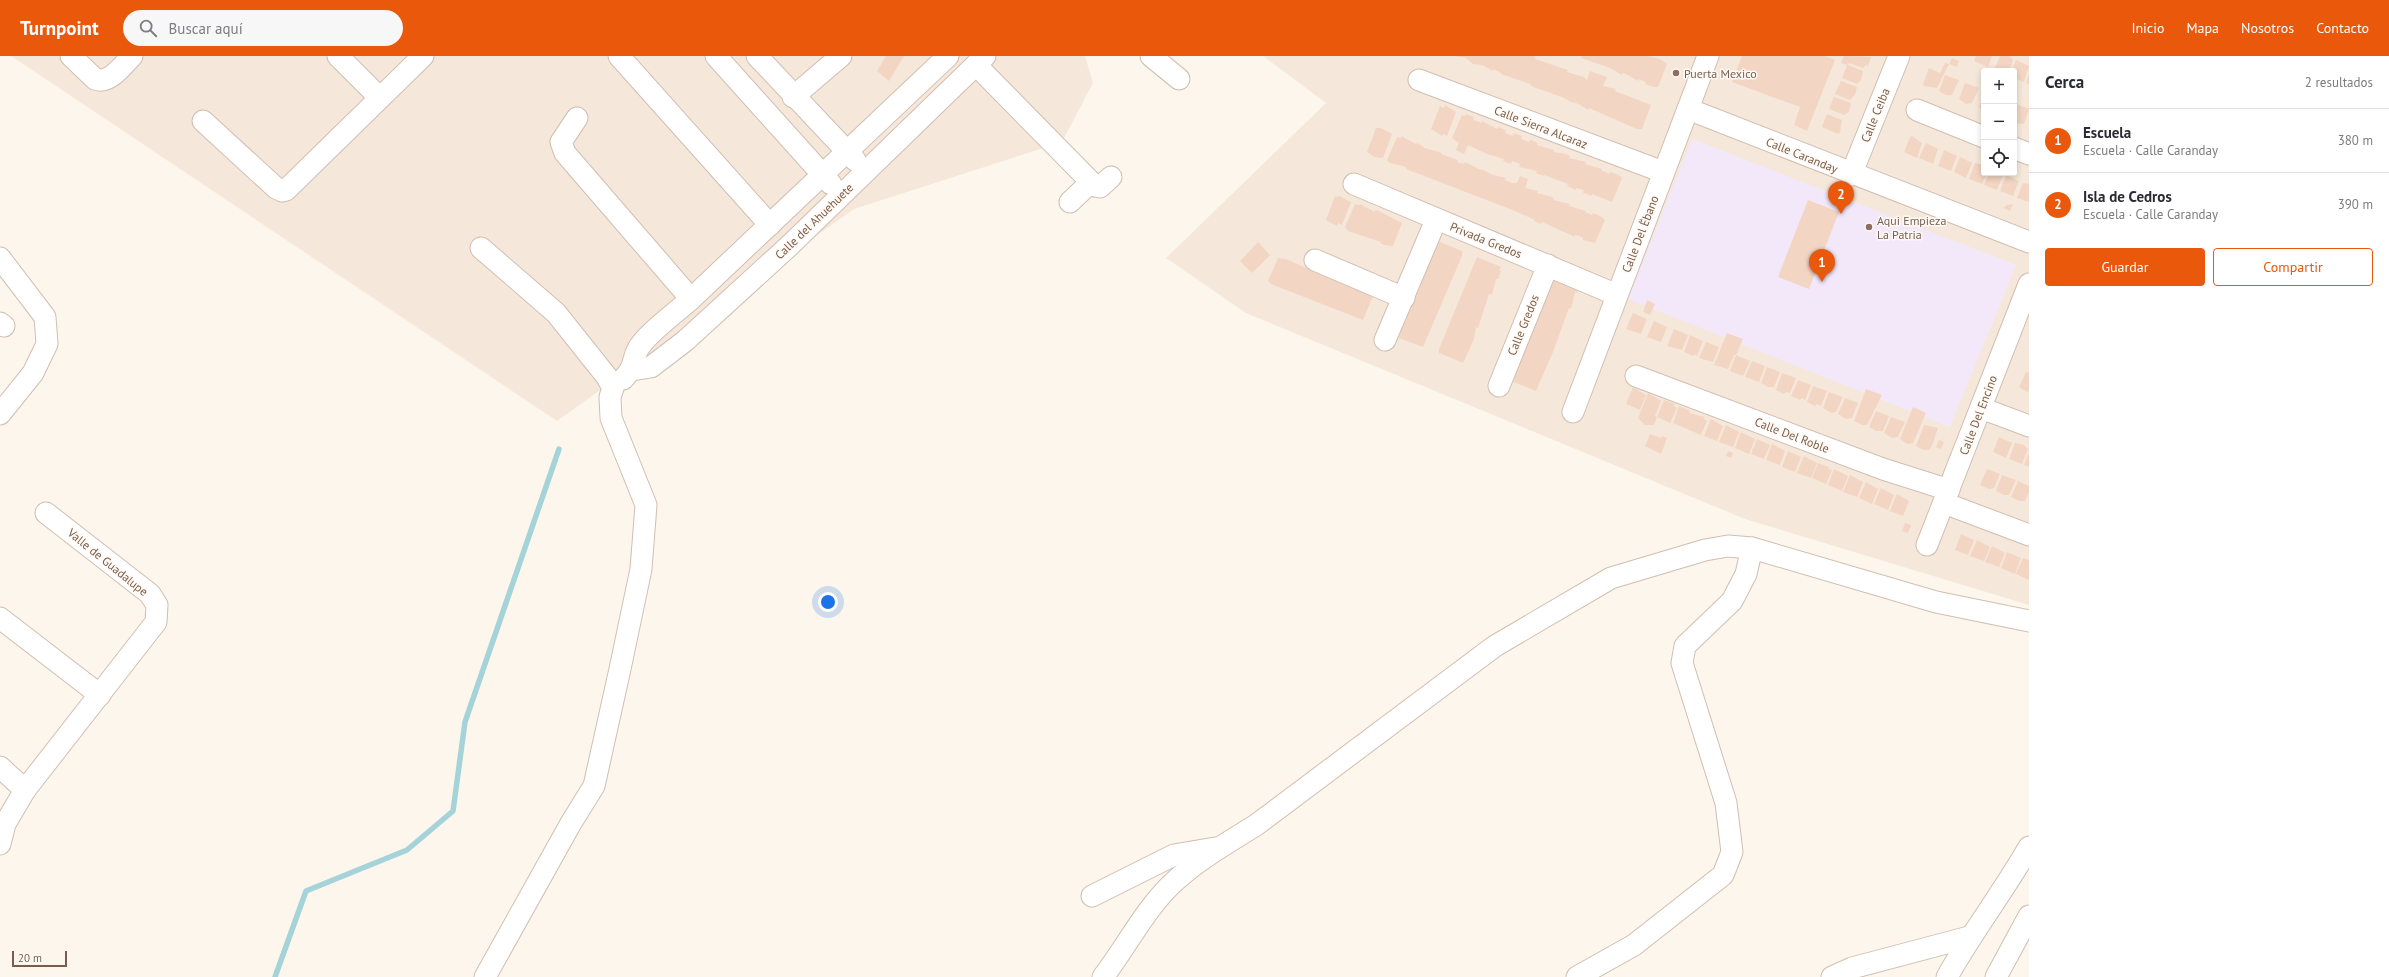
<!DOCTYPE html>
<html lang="es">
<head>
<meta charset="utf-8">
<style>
  :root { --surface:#fff; --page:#f7f7f7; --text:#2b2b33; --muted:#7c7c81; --line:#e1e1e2; --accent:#ea580c }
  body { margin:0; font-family:"PT Sans",sans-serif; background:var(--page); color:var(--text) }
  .controls { position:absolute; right:12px; top:12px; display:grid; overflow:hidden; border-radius:4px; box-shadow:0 2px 6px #0003 }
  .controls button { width:36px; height:36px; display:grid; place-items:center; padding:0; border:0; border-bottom:1px solid var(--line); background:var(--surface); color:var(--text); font:20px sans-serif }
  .scale { position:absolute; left:12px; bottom:10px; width:55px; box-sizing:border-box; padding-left:4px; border:2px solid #7a5c4d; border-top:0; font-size:11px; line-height:14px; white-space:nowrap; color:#7a5c4d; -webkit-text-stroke:3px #fffaf3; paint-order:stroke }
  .you { position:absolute; left:828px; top:546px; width:14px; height:14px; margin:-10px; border:3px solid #fff; border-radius:50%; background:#1a73e8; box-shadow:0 0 0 6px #1a73e833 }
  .badge { display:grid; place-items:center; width:26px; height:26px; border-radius:50%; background:var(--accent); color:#fff; font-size:13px; font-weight:700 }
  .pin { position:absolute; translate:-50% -33px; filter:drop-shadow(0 1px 2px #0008) }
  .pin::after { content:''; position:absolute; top:21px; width:14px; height:12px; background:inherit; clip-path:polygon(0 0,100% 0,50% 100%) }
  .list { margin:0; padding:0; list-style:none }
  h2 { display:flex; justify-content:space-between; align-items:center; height:52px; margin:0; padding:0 16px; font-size:17px }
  h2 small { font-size:13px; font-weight:400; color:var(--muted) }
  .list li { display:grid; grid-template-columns:26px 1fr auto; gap:12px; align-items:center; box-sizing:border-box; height:64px; padding:0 16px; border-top:1px solid var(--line) }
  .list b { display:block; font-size:15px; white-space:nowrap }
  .list p { margin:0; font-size:13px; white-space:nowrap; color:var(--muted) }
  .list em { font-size:13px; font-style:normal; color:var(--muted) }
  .actions { display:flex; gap:8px; padding:12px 16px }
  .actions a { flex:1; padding:9px 0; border:1px solid var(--accent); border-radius:4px; text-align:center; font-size:14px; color:var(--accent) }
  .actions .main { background:var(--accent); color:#fff }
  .icon { flex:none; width:22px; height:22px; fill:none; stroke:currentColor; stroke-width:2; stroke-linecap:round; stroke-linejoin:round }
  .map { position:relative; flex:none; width:2029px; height:921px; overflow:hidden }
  header { display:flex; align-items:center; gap:24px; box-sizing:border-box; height:56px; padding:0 20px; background:var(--accent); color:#fff }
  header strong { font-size:19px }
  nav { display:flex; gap:22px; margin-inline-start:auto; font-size:14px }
  .search { width:280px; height:36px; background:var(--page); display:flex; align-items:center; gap:10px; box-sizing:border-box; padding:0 14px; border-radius:22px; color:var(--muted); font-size:15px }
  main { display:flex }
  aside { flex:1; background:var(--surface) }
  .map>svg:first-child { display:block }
</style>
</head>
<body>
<header>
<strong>Turnpoint</strong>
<div class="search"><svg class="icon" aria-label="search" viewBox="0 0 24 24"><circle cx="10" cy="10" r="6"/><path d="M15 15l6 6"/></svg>Buscar aquí</div>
<nav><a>Inicio</a><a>Mapa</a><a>Nosotros</a><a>Contacto</a></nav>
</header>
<main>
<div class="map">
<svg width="2029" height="921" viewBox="0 0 2029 921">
  <rect width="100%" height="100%" fill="#fdf6ec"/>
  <g fill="#f5e8da" fill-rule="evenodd">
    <polygon points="11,0 1085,0 1093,27 1062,86 854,153 557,365"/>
    <path d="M1263 0H2029V549L1745 463 1246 257 1166 202 1326 47ZM1984 15H2014V117H1984Z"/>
  </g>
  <polygon fill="#f3e8fa" points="1692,83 2016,209 1950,371 1628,243"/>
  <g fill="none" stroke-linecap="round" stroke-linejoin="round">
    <polyline stroke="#a5d3da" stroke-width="5.5" points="275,921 306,835 407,794 453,755 465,666 559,393"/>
  </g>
  <g fill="#f3d5c3">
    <polygon points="886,0 904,0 889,25 877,15"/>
    <polygon points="1455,0 1533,0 1536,1 1535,3 1568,14 1567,16 1584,21 1587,24 1590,15 1598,18 1607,21 1603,30 1616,33 1615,35 1651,49 1642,73 1637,73 1589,52 1589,54 1581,50 1581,49 1573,46 1573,47 1562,41 1533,31 1530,28 1501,18 1501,17 1493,13 1493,15 1482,9 1473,8 1466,2"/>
    <polygon points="1582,0 1648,0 1660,3 1667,8 1658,31 1654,31 1645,28 1646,26 1639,23 1638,25 1626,18 1622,17 1622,19 1610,12 1581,2"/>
    <polygon points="1742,0 1825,0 1835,4 1807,75 1794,69 1800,51 1732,26"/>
    <polygon points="1844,0 1871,1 1868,10 1866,9 1863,12 1849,7 1848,9 1863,15 1861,24 1857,28 1842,22 1847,9 1841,7"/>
    <polygon points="1976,0 1992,0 1988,11 1974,5"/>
    <polygon points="2000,0 2009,0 2013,4 2009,15 1994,14"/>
    <polygon points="1952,2 1959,5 1957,11 1949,8"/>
    <polygon points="2016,4 2029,10 2024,26 2014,22 2014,15 2012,15"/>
    <polygon points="1945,7 1949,8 1937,32 1924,30 1923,28 1929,12 1940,17"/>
    <polygon points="2029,18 2029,28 2026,27"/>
    <polygon points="1945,19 1959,24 1952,39 1946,39 1939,35"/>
    <polygon points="1841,25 1857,31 1855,39 1850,44 1835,38"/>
    <polygon points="1965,27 1979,32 1972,47 1966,48 1959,43"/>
    <polygon points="1984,40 1984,55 1979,51"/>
    <polygon points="1834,41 1851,47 1849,56 1844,59 1829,53"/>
    <polygon points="2017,48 2029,53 2024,68 2014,67 2014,55"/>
    <polygon points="1445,49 1456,56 1447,80 1443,78 1442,80 1431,73 1440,50 1444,52"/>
    <polygon points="1466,58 1474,61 1473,64 1477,65 1481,67 1482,65 1497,73 1498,71 1506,74 1505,77 1513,80 1514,77 1522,80 1521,83 1529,86 1530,84 1538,87 1537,89 1554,94 1554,96 1566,98 1570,100 1569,102 1582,105 1586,106 1585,108 1602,113 1601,114 1609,118 1610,116 1619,119 1622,122 1612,146 1592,138 1591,140 1587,138 1583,137 1584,134 1576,132 1576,134 1567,130 1568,128 1544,119 1544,120 1536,117 1537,115 1519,111 1520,108 1512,105 1511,108 1503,105 1504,103 1487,98 1468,89 1464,98 1456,94 1459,87 1452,82 1462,59 1465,60"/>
    <polygon points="1827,58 1842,64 1840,76 1838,78 1822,71"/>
    <polygon points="1376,72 1381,72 1392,78 1383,102 1374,101 1367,96"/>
    <polygon points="1401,80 1416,88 1417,87 1425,92 1442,97 1441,98 1458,104 1457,106 1464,108 1465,106 1481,114 1481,113 1493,119 1506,122 1505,124 1512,127 1517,127 1520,120 1528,123 1525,132 1538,135 1537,137 1549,140 1554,142 1553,144 1570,148 1569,150 1586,155 1585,156 1592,159 1593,157 1602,161 1605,164 1595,187 1583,184 1583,182 1579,180 1575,179 1575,181 1542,166 1541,168 1534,165 1535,164 1515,155 1406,113 1407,112 1403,110 1390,107 1387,104 1397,81 1401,82"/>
    <polygon points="1912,80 1922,87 1917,102 1904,96 1910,81"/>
    <polygon points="1926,87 1938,93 1933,108 1919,102"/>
    <polygon points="1944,94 1957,100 1951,115 1938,110"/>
    <polygon points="1960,101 1972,107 1966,122 1954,116"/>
    <polygon points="1975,107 1984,109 1984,117 1987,117 1982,128 1969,123"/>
    <polygon points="1989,117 2003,119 1997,134 1984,129"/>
    <polygon points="2006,119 2019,125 2013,140 2000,135"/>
    <polygon points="2023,127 2029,128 2029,146 2017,142"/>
    <polygon points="1335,140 1338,141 1339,140 1351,146 1342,169 1338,167 1337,170 1326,164"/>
    <polygon points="1808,144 1839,156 1809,233 1778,221"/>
    <polygon points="1355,148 1359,149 1360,148 1375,156 1375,154 1379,155 1402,167 1393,190 1384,189 1380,187 1381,186 1348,175 1345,171"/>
    <polygon points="2013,148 2010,155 2003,152 2007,149"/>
    <polygon points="1438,185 1462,195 1462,200 1423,291 1399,282 1400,277 1407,262 1405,262 1409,252 1411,253 1416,236 1418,236 1420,231 1434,190 1436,190"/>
    <polygon points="1258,186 1270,199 1252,217 1240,205"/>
    <polygon points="1477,201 1501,211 1499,214 1501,215 1498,223 1496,223 1492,239 1489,238 1478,272 1476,271 1474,283 1463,307 1439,297 1439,293"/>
    <polygon points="1278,202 1286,203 1345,229 1345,227 1373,240 1363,264 1271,228 1268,225"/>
    <polygon points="1554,217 1581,228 1577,237 1575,236 1571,253 1569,252 1553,296 1536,335 1509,324 1535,264 1537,265"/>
    <polygon points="1647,244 1655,248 1650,259 1643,256"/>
    <polygon points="1633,257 1647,263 1641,278 1626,273"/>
    <polygon points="1654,265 1667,271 1661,286 1647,281"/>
    <polygon points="1674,273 1688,279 1682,294 1667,290"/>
    <polygon points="1727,277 1743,283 1736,299 1750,305 1743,320 1730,315 1736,299 1734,299 1728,313 1714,309"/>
    <polygon points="1690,279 1703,285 1697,300 1694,298 1693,300 1684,296"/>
    <polygon points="1706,286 1719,291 1713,306 1699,302"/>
    <polygon points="1752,305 1765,310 1759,326 1745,321"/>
    <polygon points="1767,311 1780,316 1774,331 1768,331 1761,327"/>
    <polygon points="2026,316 2029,317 2029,335 2027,336 2019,331"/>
    <polygon points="1782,317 1796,322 1790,337 1786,336 1784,338 1776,334"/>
    <polygon points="1798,324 1811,329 1805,344 1802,342 1800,344 1791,340"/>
    <polygon points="1813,330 1827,335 1821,350 1817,348 1815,350 1807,346"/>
    <polygon points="1633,331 1646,339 1640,354 1626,348"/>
    <polygon points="1866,333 1882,339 1867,369 1862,369 1854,365"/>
    <polygon points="1829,336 1843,341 1836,356 1831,357 1823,352"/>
    <polygon points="1648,337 1661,345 1655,360 1657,361 1664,344 1675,348 1674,350 1677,352 1670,367 1657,361 1654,369 1645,369 1638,362"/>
    <polygon points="1845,342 1858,347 1852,362 1846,363 1838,358"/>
    <polygon points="1679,350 1690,355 1689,357 1705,361 1704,363 1707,365 1701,379 1673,367"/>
    <polygon points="1913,351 1926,357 1913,387 1907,388 1900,383"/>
    <polygon points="1876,355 1889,360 1883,375 1876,375 1869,371"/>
    <polygon points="1891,361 1905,366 1898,381 1892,382 1884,377"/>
    <polygon points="1711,363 1723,370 1717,385 1704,380"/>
    <polygon points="1726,369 1739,376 1733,391 1719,386"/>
    <polygon points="1924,369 1938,372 1932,390 1929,394 1923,394 1916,390"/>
    <polygon points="1741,376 1755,383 1749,398 1735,392"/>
    <polygon points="1650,378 1661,382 1662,380 1667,382 1661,398 1645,390"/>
    <polygon points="1999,381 2012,387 2006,402 1993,396"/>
    <polygon points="1757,383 1770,389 1764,403 1751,398"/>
    <polygon points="1939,384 1944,386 1941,393 1936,391"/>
    <polygon points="2015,387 2024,389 2028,393 2022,408 2009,403"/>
    <polygon points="1772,388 1785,395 1780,409 1766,404"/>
    <polygon points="1728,395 1733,397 1731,402 1726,400"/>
    <polygon points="1788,395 1801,401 1795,416 1782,411"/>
    <polygon points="2029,397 2029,411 2024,409"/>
    <polygon points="1804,400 1817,407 1811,422 1797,417"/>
    <polygon points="1818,407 1829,411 1829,413 1832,414 1826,428 1812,422"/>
    <polygon points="1834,413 1848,420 1842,435 1828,429"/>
    <polygon points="1987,413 2000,418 1994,432 1989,433 1980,429"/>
    <polygon points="1850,419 1863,426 1857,441 1843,436"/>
    <polygon points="2002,419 2016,424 2009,439 2004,439 1996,435"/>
    <polygon points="2018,425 2029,430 2029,436 2025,445 2019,445 2011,441"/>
    <polygon points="1866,426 1878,433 1872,448 1859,442"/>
    <polygon points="1881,432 1894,439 1888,454 1874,448"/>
    <polygon points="1897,438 1909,445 1903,460 1890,455"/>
    <polygon points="1905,467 1911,469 1908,477 1902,475"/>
    <polygon points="1961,478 1974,484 1968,499 1955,494"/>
    <polygon points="1977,484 1990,491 1984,505 1970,500"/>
    <polygon points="1992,490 2005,497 1999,511 1985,506"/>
    <polygon points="2007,496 2021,502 2015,518 2001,512"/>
    <polygon points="2023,502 2029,504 2029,524 2016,518"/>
  </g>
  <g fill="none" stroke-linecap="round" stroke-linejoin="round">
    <g stroke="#d1beb0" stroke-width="23">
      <g id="minor">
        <path d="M71 0 95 23C109 29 123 9 132 0"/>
        <polyline points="338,0 380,42"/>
        <polyline points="619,0 770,169"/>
        <polyline points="716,0 831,128"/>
        <polyline points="757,0 855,104"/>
        <polyline points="1151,0 1179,23"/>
        <polyline points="976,9 1095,130 1100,131 1111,121"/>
        <polyline points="1419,24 1663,116"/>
        <polyline points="793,41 841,0"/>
        <polyline points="1688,53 2029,186"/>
        <polyline points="1917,54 1984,81"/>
        <polyline points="577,62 561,86 565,97 691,243"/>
        <polyline points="203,65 276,132 282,135 286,134 423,0"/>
        <polyline points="2014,92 2029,98"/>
        <polyline points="1851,119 1899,0"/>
        <polyline points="1354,128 1617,239"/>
        <polyline points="1070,146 1091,126"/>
        <polyline points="481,192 556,257 607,321 613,332 610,341 611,362 646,449 641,513 620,613 594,730 571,767 485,921"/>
        <polyline points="0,202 45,261 47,288 33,317 0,358"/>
        <polyline points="1315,204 1404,242"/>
        <polyline points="0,267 4,270"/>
        <polyline points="1385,284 1436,164"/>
        <polyline points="632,314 651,311 685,285 789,190 985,0"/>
        <polyline points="1636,320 1883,413 1949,434"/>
        <path d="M623 323C636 310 631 306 638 293 646 278 678 255 691 243L948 0"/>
        <polyline points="1499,330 1548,209"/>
        <polyline points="1981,352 2029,370"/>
        <polyline points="1573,356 1708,0"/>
        <polyline points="1944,447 2029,479"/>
        <polyline points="1927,489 2029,228"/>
        <polyline points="0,562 100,639"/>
        <polyline points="0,711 25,734"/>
        <polyline points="0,788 5,768 25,734 156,566 157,549 150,538 46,457"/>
        <polyline points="1092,840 1174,799 1215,792"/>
        <path d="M1103 921C1127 890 1146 851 1175 825 1199 803 1229 786 1256 769L1495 590 1611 522 1705 494 1728 490 1752 492 1936 546 2029 565"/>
        <polyline points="1577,921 1634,889 1723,819 1732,796 1726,747 1682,607 1685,590 1732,545 1746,518 1752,492"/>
        <polyline points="1832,921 1852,912 1969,881"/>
        <path d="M1947 921C1972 876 2004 835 2029 791"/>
        <polyline points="1996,921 2029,860"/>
      </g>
    </g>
    <use href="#minor" stroke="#fff" stroke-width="21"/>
  </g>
  <g fill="#8d6e63" stroke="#fffaf3" stroke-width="1.5">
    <circle cx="1676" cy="17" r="4"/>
    <circle cx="1869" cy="171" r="4"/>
  </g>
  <g text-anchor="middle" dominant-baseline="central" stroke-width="3" stroke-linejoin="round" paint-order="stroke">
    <g font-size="12" fill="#785e54" stroke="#fffaf3" text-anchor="start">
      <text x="1684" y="17">Puerta Mexico</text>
      <text x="1877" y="164">Aqui Empieza<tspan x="1877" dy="14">La Patria</tspan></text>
    </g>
    <g font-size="12" fill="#7a5c4d" stroke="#fffaf3">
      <text transform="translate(1875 59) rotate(-68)">Calle Ceiba</text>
      <text transform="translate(1541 71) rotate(21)">Calle Sierra Alcaraz</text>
      <text transform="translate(1802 99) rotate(22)">Calle Caranday</text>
      <text transform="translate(814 165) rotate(-44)">Calle del Ahuehuete</text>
      <text transform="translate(1640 178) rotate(-69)">Calle Del Ëbano</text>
      <text transform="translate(1486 184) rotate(22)">Privada Gredos</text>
      <text transform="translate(1523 269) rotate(-68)">Calle Gredos</text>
      <text transform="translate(1978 359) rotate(-69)">Calle Del Encino</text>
      <text transform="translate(1792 379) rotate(21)">Calle Del Roble</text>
      <text transform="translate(108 506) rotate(39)">Valle de Guadalupe</text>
    </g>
  </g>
</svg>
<div class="controls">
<button>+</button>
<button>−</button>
<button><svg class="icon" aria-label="locate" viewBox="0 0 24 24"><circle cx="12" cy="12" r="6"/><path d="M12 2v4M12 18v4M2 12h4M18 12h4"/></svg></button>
</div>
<div class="scale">20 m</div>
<div class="you"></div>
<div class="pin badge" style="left:1822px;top:226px">1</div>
<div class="pin badge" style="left:1841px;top:158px">2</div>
</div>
<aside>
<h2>Cerca<small>2 resultados</small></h2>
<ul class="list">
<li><span class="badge">1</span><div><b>Escuela</b><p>Escuela · Calle Caranday</p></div><em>380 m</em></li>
<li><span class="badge">2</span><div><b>Isla de Cedros</b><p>Escuela · Calle Caranday</p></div><em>390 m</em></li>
</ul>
<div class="actions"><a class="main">Guardar</a><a>Compartir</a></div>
</aside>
</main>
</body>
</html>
